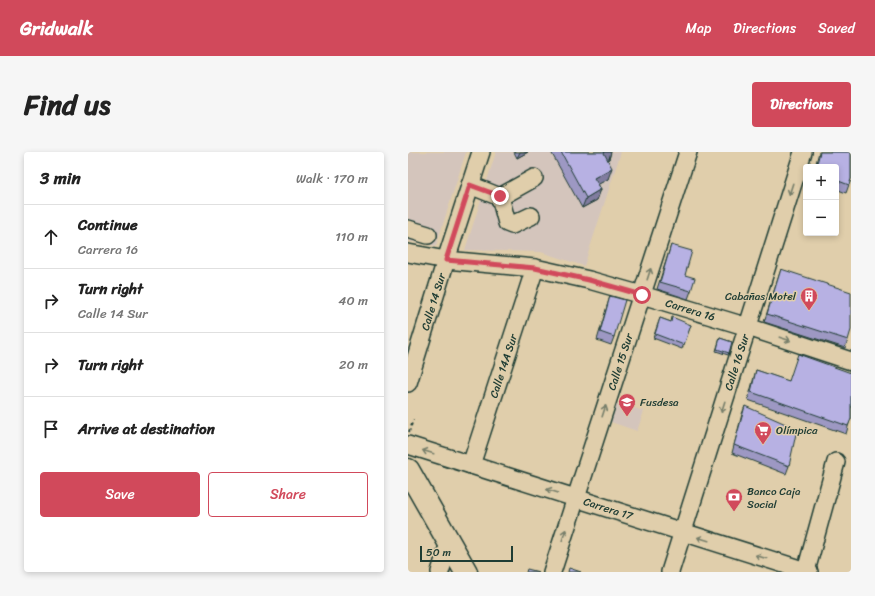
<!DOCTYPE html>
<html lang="en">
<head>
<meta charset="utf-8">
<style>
  :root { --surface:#fff; --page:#f6f6f6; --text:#222; --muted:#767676; --line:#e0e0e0; --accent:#d1495b }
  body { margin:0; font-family:Sriracha,sans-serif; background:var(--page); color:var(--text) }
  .controls { position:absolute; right:12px; top:12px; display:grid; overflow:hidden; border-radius:4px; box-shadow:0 2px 6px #0003 }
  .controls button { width:36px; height:36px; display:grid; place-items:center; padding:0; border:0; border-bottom:1px solid var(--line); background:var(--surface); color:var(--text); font:20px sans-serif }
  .scale { position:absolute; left:12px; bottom:10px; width:93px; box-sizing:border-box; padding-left:4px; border:2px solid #1f3d34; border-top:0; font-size:11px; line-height:14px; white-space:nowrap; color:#1f3d34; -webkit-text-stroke:3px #e0ceab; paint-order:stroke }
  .stop { position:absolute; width:12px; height:12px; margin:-9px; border:3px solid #d1495b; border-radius:50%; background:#fff }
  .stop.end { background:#d1495b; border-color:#fff; box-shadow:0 1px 4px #0008 }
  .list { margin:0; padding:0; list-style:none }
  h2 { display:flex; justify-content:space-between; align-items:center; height:52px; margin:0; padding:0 16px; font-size:17px }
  h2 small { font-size:13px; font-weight:400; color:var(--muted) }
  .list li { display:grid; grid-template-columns:26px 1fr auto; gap:12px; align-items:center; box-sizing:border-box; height:64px; padding:0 16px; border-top:1px solid var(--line) }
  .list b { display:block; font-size:15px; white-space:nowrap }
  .list p { margin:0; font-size:13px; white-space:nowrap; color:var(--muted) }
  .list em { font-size:13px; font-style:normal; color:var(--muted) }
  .actions { display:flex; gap:8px; padding:12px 16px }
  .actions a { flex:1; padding:9px 0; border:1px solid var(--accent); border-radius:4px; text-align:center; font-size:14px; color:var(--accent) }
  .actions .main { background:var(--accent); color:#fff }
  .icon { flex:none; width:22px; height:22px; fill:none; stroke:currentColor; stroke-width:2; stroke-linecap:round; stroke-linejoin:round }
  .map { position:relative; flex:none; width:443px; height:420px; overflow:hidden; border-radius:4px }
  header { display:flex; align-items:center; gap:24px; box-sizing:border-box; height:56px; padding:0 20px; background:var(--accent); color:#fff }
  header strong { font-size:19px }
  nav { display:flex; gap:22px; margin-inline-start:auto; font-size:14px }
  .intro { display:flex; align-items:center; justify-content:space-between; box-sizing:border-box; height:96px; padding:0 24px }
  h1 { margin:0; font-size:28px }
  .button { padding:10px 18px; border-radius:4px; background:var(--accent); color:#fff; font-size:14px; font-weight:700 }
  main { display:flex; gap:24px; padding:0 24px }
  aside { flex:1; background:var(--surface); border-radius:4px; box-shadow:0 2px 6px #0003 }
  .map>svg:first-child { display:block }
</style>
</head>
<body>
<header>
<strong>Gridwalk</strong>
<nav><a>Map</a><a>Directions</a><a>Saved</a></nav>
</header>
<div class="intro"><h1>Find us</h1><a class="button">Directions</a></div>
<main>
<aside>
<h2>3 min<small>Walk · 170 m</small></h2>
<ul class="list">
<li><svg class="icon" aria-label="ahead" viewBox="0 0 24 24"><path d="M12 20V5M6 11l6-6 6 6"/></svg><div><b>Continue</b><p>Carrera 16</p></div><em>110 m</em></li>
<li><svg class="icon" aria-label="right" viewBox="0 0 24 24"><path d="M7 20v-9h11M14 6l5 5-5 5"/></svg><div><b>Turn right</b><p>Calle 14 Sur</p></div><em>40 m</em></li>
<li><svg class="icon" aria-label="right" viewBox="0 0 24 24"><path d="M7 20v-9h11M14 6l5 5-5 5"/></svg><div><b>Turn right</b></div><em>20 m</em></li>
<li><svg class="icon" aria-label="arrive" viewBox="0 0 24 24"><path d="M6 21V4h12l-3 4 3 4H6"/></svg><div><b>Arrive at destination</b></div></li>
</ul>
<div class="actions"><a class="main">Save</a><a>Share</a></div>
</aside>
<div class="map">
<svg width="443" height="420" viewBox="0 0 443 420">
  <rect width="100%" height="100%" fill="#e0ceab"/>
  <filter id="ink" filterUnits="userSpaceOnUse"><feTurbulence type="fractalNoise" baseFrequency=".025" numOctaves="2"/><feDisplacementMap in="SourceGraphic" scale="8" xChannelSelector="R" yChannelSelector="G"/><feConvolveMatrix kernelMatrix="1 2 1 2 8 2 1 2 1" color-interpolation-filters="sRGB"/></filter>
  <g filter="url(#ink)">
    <g fill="#d4c5bc">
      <polygon points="0,0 58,0 28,94 0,89"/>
      <polygon points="88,0 213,0 176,114 133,100 57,98"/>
      <polygon points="209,251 236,259 229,279 203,270"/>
    </g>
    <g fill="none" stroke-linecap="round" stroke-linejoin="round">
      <g stroke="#1f3d34" stroke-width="20">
        <g id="minor">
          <polyline points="62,33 92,45 126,26"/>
          <polyline points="92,45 99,71 104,73 123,64"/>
          <polyline points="0,77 20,83"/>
          <path id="s1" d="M0 101 38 108 127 116 181 128 234 143 340 175 443 209"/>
          <path id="s2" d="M0 231 38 108 73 0"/>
          <path id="s3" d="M0 293 401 420"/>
          <path id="s4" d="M63 313 127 116"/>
          <polyline points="398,419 428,310"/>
          <polyline points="32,420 41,391"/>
          <path id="s5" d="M144 420 280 0"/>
          <path id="s6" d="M262 420 395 0"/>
        </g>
      </g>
      <g stroke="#1f3d34" stroke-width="25">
        <polyline id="major" points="0,318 58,420"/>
      </g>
      <polyline stroke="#1f3d34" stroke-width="2" stroke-dasharray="3 3" stroke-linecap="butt" points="1,280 5,268"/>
      <use href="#minor" stroke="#e0ceab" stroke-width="17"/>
      <use href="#major" stroke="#e0ceab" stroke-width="22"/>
    </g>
    <g fill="#9d98c3" stroke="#1f3d34">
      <polygon points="106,0 120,0 109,6"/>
      <polygon points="143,0 203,0 201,7 200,7 200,27 190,32 193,37 189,48 174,56"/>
      <polygon points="411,0 443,0 443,27 438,41 428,37 428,15 407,15"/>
      <polygon points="263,93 277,123 283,139 280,147 249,137"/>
      <polygon points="373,117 440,188 437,196 356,170"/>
      <polygon points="202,144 206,185 203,193 189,188"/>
      <polygon points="252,166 263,170 283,173 274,197 245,186"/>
      <polygon points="312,186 324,190 320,203 308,199"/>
      <polygon points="348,218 380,229 443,221 443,268 442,268 438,282 340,248 346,225"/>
      <polygon points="337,254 381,314 378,322 324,301 334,262"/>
    </g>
    <g fill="#807c9f" stroke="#1f3d34">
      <polygon points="112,0 120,0 109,6"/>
      <polygon points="197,0 203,0 201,7 192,12 196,1"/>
      <polygon points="204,16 200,27 182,37 186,26"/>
      <polygon points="193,37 189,48 174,56 178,46"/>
    </g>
    <g fill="#b7b1e3" stroke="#1f3d34">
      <polygon points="153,0 197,0 196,1 204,16 186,26 193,37 178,46"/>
      <polygon points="412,0 443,0 443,27 441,33 428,28 428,15 408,15"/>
      <polygon points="263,93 284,99 277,123 287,126 283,139 252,130"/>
      <polygon points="373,117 443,140 443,178 440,188 359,162"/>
      <polygon points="202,144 217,148 206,185 192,180"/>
      <polygon points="264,165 283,173 276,193 247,182 252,166 263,170"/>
      <polygon points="312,186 324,190 321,201 309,197"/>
      <polygon points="390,202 443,221 443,267 440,274 343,240 348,218 381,229"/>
      <polygon points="337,254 389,277 381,314 326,293"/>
      <polygon points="161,416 173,420 160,420"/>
      <polygon points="119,417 131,420 118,420"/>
    </g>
    <defs><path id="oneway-shaft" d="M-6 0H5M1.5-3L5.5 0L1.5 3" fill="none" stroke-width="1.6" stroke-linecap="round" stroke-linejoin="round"/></defs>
    <g stroke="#767e6a">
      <use href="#oneway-shaft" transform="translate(383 37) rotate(108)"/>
      <use href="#oneway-shaft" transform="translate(241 122) rotate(-72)"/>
      <use href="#oneway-shaft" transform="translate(377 187) rotate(18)"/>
      <use href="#oneway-shaft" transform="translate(315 255) rotate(108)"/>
      <use href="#oneway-shaft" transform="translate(196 259) rotate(-72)"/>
      <use href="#oneway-shaft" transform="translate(20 300) rotate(-163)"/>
      <use href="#oneway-shaft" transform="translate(144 339) rotate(-162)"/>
      <use href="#oneway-shaft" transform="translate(156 383) rotate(-72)"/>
      <use href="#oneway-shaft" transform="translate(295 387) rotate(-163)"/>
      <use href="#oneway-shaft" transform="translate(353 405) rotate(-162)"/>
    </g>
  </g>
  <g fill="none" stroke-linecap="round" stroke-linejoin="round" filter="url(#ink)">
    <polyline stroke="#d1495b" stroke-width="5" points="92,44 62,33 38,108 127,116 181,128 234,143"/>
  </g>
  <defs>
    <g id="building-pin" transform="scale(0.9)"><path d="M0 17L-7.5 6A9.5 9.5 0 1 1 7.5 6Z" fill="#d1495b" stroke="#e0ceab"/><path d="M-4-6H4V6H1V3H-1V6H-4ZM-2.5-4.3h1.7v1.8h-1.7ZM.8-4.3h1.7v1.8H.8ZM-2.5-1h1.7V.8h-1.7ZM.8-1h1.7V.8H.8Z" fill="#fff"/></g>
    <g id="university-pin" transform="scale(0.9)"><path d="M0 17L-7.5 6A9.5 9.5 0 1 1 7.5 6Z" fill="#d1495b" stroke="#e0ceab"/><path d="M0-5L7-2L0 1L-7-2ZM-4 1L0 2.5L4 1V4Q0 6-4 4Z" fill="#fff"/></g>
    <g id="supermarket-pin" transform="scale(0.9)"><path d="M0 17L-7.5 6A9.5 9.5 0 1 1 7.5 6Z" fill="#d1495b" stroke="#e0ceab"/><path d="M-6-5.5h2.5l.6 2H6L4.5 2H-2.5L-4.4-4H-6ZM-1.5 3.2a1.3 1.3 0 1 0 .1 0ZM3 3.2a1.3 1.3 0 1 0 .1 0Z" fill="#fff"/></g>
    <g id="bank-pin" transform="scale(0.9)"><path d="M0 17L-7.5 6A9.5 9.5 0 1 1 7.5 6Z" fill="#d1495b" stroke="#e0ceab"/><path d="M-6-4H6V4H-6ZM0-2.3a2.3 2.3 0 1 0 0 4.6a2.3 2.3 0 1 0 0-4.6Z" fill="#fff"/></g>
  </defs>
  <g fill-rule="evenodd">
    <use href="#building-pin" x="401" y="144"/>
    <use href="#university-pin" x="219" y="250"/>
    <use href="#supermarket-pin" x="355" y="278"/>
    <use href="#bank-pin" x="326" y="345"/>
  </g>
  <g text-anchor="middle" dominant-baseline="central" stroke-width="3" stroke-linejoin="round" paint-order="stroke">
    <g font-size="11" fill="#1f3d34" stroke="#e0ceab" text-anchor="start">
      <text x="388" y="144" text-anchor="end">Cabañas Motel</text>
      <text x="232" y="250">Fusdesa</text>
      <text x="368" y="278">Olímpica</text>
      <text x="339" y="339">Banco Caja<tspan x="339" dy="13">Social</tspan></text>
    </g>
    <g font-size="11" fill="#1f3d34" stroke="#e0ceab">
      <text stroke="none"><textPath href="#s2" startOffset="85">Calle 14 Sur</textPath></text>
      <text stroke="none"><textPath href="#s1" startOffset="289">Carrera 16</textPath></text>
      <text stroke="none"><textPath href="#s5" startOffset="221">Calle 15 Sur</textPath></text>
      <text stroke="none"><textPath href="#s6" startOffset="220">Calle 16 Sur</textPath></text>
      <text stroke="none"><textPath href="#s4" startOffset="104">Calle 14A Sur</textPath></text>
      <text stroke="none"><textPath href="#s3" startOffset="210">Carrera 17</textPath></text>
    </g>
  </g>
</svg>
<div class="controls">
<button>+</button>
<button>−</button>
</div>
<div class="scale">50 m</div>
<div class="stop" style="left:234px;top:143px"></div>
<div class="stop end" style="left:92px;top:44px"></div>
</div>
</main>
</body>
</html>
